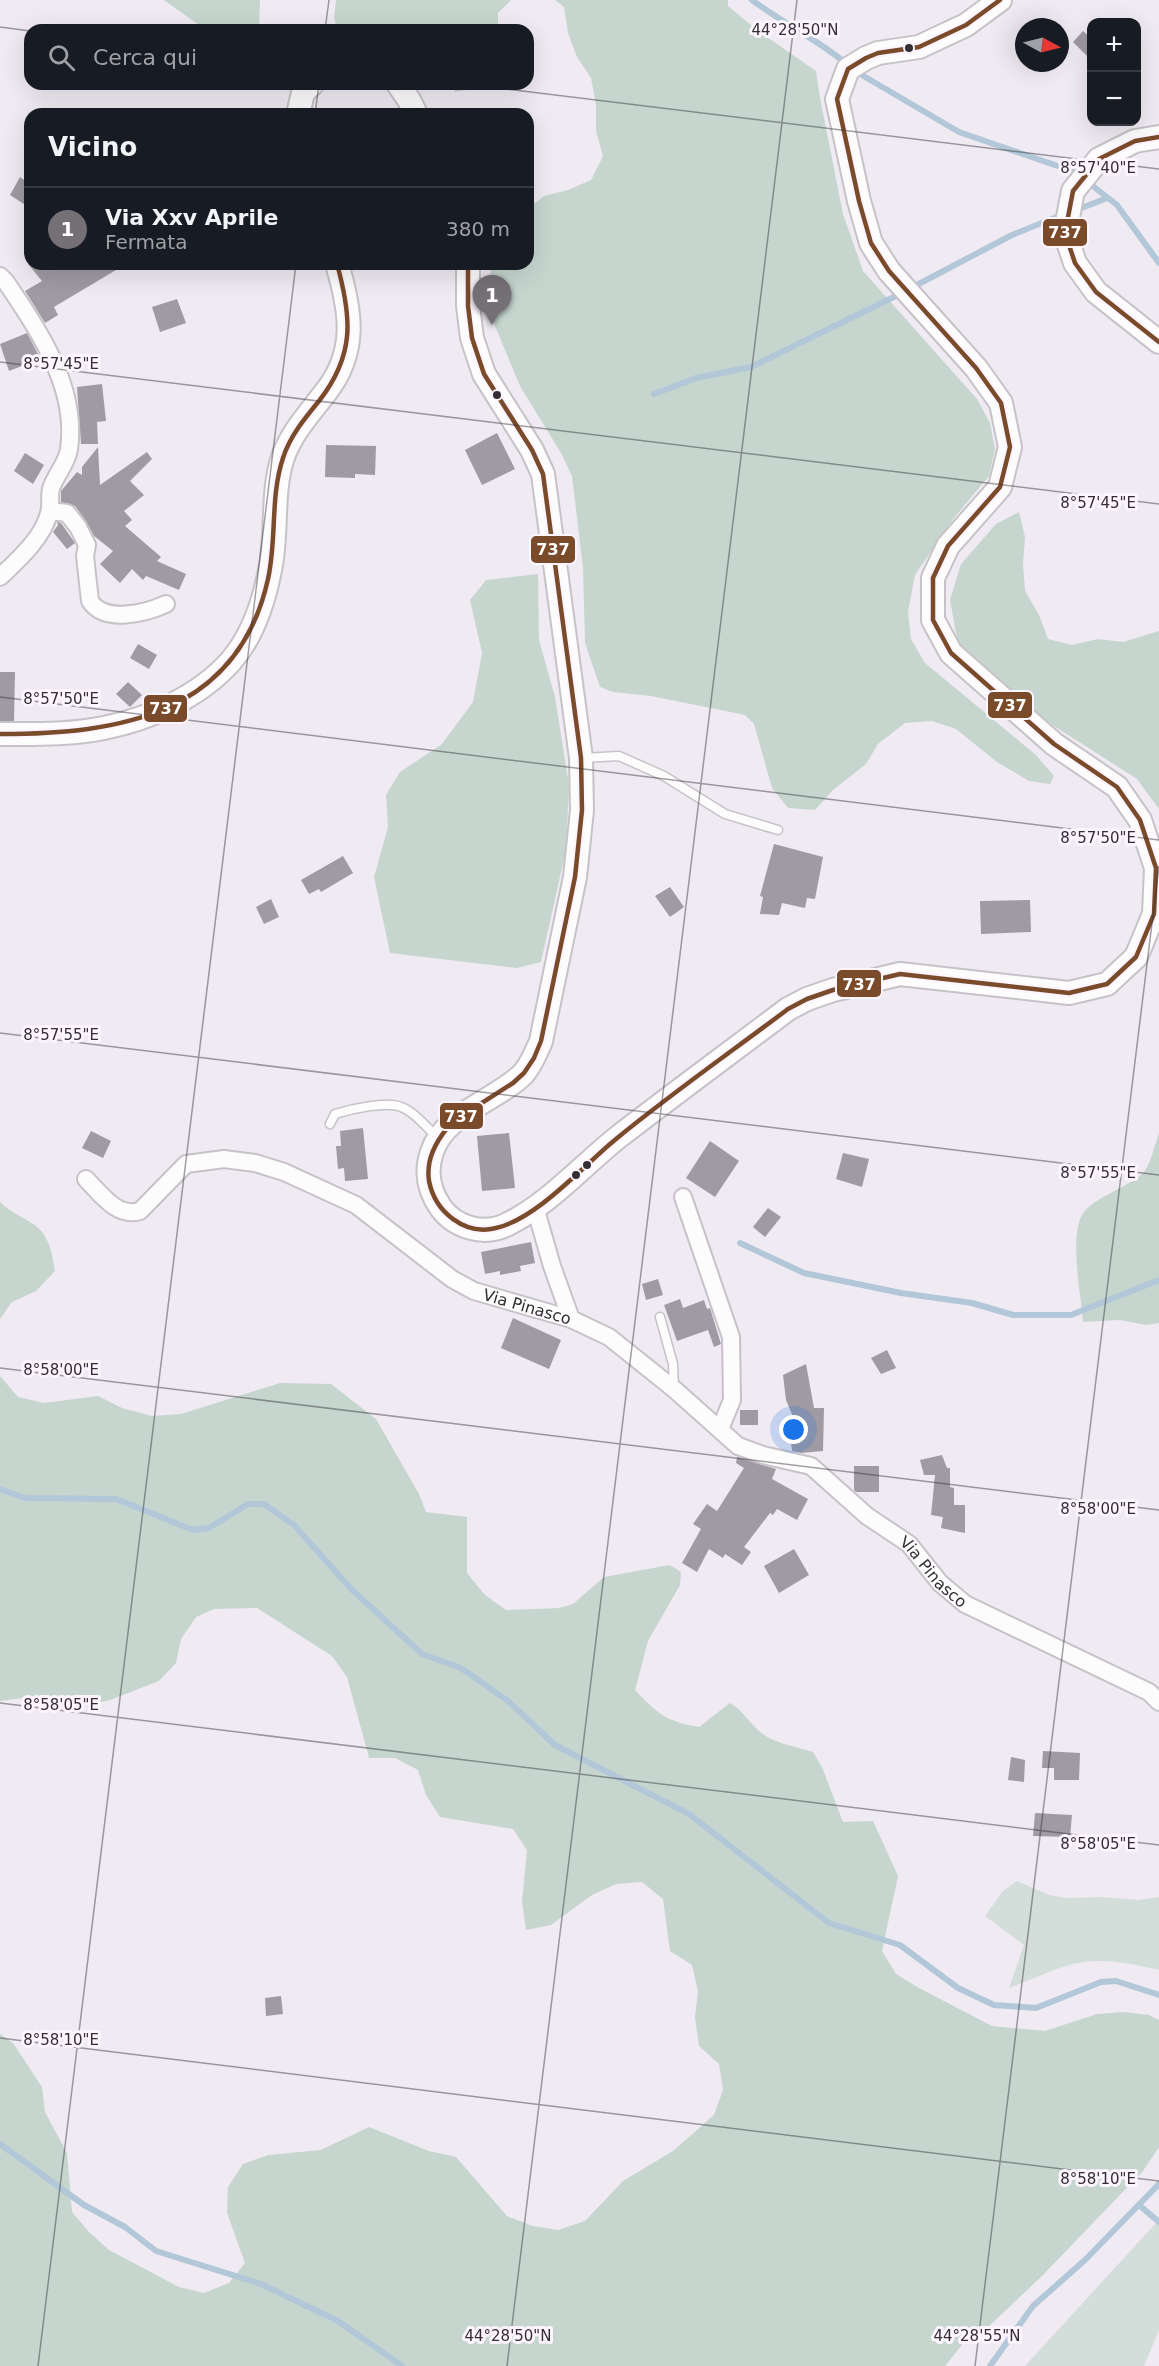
<!DOCTYPE html>
<html lang="it">
<head>
<meta charset="utf-8">
<style>
  :root { --surface:#171b24; --page:#20242c; --text:#f1f3f6; --muted:#9ea1a6; --line:#363941; --accent:#757076 }
  body { margin:0; font-family:"DejaVu Sans",sans-serif; background:var(--page); color:var(--text) }
  .controls { position:absolute; right:18px; top:18px; display:grid; overflow:hidden; border-radius:12px; box-shadow:0 6px 24px #0002 }
  .controls button { width:54px; height:54px; display:grid; place-items:center; padding:0; border:0; border-bottom:2px solid var(--line); background:var(--surface); color:var(--text); font:30px sans-serif }
  .compass { position:absolute; left:1015px; top:18px; width:54px; height:54px; border-radius:50%; background:var(--surface); box-shadow:0 6px 24px #0002; rotate:97deg }
  .you { position:absolute; left:794px; top:1430px; width:21px; height:21px; margin:-15px; border:4px solid #fff; border-radius:50%; background:#1a73e8; box-shadow:0 0 0 9px #1a73e833 }
  .badge { display:grid; place-items:center; width:39px; height:39px; border-radius:50%; background:var(--accent); color:#fff; font-size:20px; font-weight:700 }
  .pin { position:absolute; translate:-50% -50px; filter:drop-shadow(0 2px 3px #0008) }
  .pin::after { content:''; position:absolute; top:32px; width:21px; height:18px; background:inherit; clip-path:polygon(0 0,100% 0,50% 100%) }
  .list { margin:0; padding:0; list-style:none }
  h2 { display:flex; justify-content:space-between; align-items:center; height:78px; margin:0; padding:0 24px; font-size:26px }
  h2 small { font-size:20px; font-weight:400; color:var(--muted) }
  .list li { display:grid; grid-template-columns:39px 1fr auto; gap:18px; align-items:center; box-sizing:border-box; height:84px; padding:0 24px; border-top:2px solid var(--line) }
  .list b { display:block; font-size:22px; white-space:nowrap }
  .list p { margin:0; font-size:20px; white-space:nowrap; color:var(--muted) }
  .list em { font-size:20px; font-style:normal; color:var(--muted) }
  .icon { flex:none; width:33px; height:33px; fill:none; stroke:currentColor; stroke-width:2; stroke-linecap:round; stroke-linejoin:round }
  .map { position:relative; flex:none; width:1159px; height:2366px; overflow:hidden }
  .search { position:absolute; background:var(--surface); box-shadow:0 6px 24px #0002; left:24px; top:24px; width:510px; height:66px; display:flex; align-items:center; gap:15px; box-sizing:border-box; padding:0 21px; border-radius:18px; color:var(--muted); font-size:22px }
  .panel { position:absolute; background:var(--surface); box-shadow:0 6px 24px #0002; left:24px; top:108px; width:510px; height:162px; border-radius:18px }
  .map>svg:first-child { display:block }
</style>
</head>
<body>
<div class="map">
<svg width="1159" height="2366" viewBox="0 0 1159 2366">
  <rect width="100%" height="100%" fill="#f0eaf2"/>
  <g fill="#d3ddda">
    <path d="M1017 1881 1049 1895 1066 1898 1102 1897 1138 1900 1159 1897V1970C1128 1963 1097 1956 1066 1966 1047 1972 1028 1981 1009 1988L1024 1945 985 1916 1003 1891Z"/>
    <polygon points="1157,2222 1159,2224 1159,2330 1144,2366 1025,2366"/>
  </g>
  <g fill="#c6d6cf">
    <polygon points="164,0 260,0 259,30 206,30"/>
    <polygon points="336,0 511,0 498,13 498,30 338,30 334,18"/>
    <polygon points="555,0 728,0 728,6 757,30 816,71 820,98 843,214 863,271 977,399 990,423 995,449 989,476 954,518 915,575 908,612 911,639 925,663 1036,755 1054,776 1050,784 1029,781 997,762 956,729 932,721 905,723 878,744 866,764 833,790 815,810 788,808 772,788 754,724 745,715 651,696 613,692 600,687 585,643 583,568 572,476 561,453 520,386 485,302 492,264 528,264 528,209 544,196 568,190 591,180 603,156 596,131 596,105 591,78 577,57 568,33 564,7"/>
    <polygon points="453,84 484,84 481,87 455,92"/>
    <polygon points="1019,512 1025,537 1023,564 1025,591 1039,615 1048,639 1072,645 1098,639 1123,642 1159,631 1159,809 1137,779 1043,719 958,644 950,600 961,564 996,524"/>
    <polygon points="538,574 539,640 555,697 569,785 566,850 541,962 517,968 390,953 374,877 388,827 386,795 400,772 442,744 473,702 482,653 470,600 486,580"/>
    <path d="M1159 1133V1323L1146 1325 1120 1320 1083 1322C1081 1294 1070 1241 1081 1217 1089 1198 1129 1188 1144 1172 1151 1163 1155 1144 1159 1133Z"/>
    <path d="M0 1202C11 1213 20 1215 33 1224 49 1234 52 1253 55 1271L36 1291 12 1302 0 1319Z"/>
    <path d="M0 1376 18 1397 44 1403 98 1396 122 1408 152 1416 181 1414 280 1383 331 1384 376 1419 419 1494 426 1512 467 1517V1573L485 1595 506 1610 559 1608 573 1604 604 1577 670 1565 681 1572 680 1585 648 1641 635 1690C658 1714 665 1721 699 1727L730 1703C744 1711 751 1726 764 1735 778 1744 797 1747 813 1752L822 1767 843 1822 873 1821 898 1876 882 1951 896 1974 919 1988 992 2026 1045 2031 1097 2014 1123 2012 1149 2015 1159 2020V2147L1143 2171 1042 2276 987 2328 965 2341 945 2366H0V2034L13 2043 42 2087 45 2112 67 2153 72 2212 89 2232 109 2250 179 2287 204 2293 229 2283 245 2263 227 2213 228 2187 243 2164 268 2155 321 2150 369 2127 429 2151 456 2157 507 2216 533 2226 558 2230 585 2221 623 2181 673 2151 714 2115 723 2090 719 2064 699 2046 695 2018 698 1991 692 1965 670 1951 663 1899 642 1882 616 1884 592 1895 551 1925 526 1930 522 1902 527 1850 513 1829 440 1817 426 1795 418 1770 395 1758H369L347 1677 332 1656 257 1608 214 1609 196 1617 181 1639 176 1663 159 1681 110 1700 84 1706 60 1704 36 1696 0 1701Z"/>
  </g>
  <g fill="none" stroke-linecap="round" stroke-linejoin="round">
    <g stroke="#b2c7d8" stroke-width="6">
      <path d="M752 0C783 23 818 40 847 64"/>
      <polyline points="855,71 959,132 1075,172 1117,205 1159,263"/>
      <polyline points="1074,211 1107,198"/>
      <polyline points="911,288 1012,235 1064,214"/>
      <polyline points="654,394 696,378 751,367 902,293"/>
      <polyline points="740,1243 804,1273 901,1293 972,1303 1013,1315 1071,1315 1159,1280"/>
      <polyline points="0,1489 25,1498 116,1499 193,1530 209,1528 248,1504 264,1504 294,1525 351,1589 422,1654 461,1668 508,1701 555,1745 689,1814 829,1923 900,1945 958,1988 994,2005 1036,2008 1101,1982 1116,1981 1159,1995"/>
      <polyline points="0,2144 84,2205 125,2227 156,2251 261,2284 338,2321 402,2366"/>
      <polyline points="1139,2205 1159,2222"/>
      <polyline points="990,2366 1033,2306 1085,2260 1159,2184"/>
    </g>
  </g>
  <g fill="#a09aa2">
    <polygon points="1083,31 1092,39 1092,61 1073,42"/>
    <polygon points="20,177 30,184 30,208 10,195"/>
    <polygon points="28,264 126,264 54,307 58,315 45,323 25,291 42,281"/>
    <polygon points="177,299 186,323 160,332 152,307"/>
    <polygon points="27,333 38,354 25,359 27,364 9,371 0,344"/>
    <polygon points="102,384 106,421 97,422 98,444 81,444 77,387"/>
    <polygon points="497,433 515,469 482,485 465,450"/>
    <polygon points="326,445 376,446 375,475 355,474 355,478 325,477"/>
    <polygon points="98,447 100,485 147,452 152,459 130,481 144,495 124,511 132,520 125,526 161,557 157,561 186,574 179,590 146,576 143,580 132,569 120,583 100,564 113,551 94,536 86,521 75,506 61,502 61,491 77,472 82,475 82,467"/>
    <polygon points="25,453 44,465 33,484 14,471"/>
    <polygon points="57,522 61,523 75,543 67,549 53,532 58,525"/>
    <polygon points="138,644 157,655 149,669 130,658"/>
    <polygon points="0,672 15,672 14,721 0,721"/>
    <polygon points="128,682 142,695 130,707 116,694"/>
    <polygon points="774,844 823,857 815,899 807,898 805,908 782,903 779,915 760,914 763,897 760,896"/>
    <polygon points="343,856 353,873 321,892 319,889 309,894 301,880"/>
    <polygon points="670,887 684,907 670,917 655,896"/>
    <polygon points="271,899 279,917 264,924 256,907"/>
    <polygon points="1030,900 1031,932 981,934 980,901"/>
    <polygon points="363,1128 368,1179 345,1181 344,1168 338,1169 336,1146 341,1146 340,1131"/>
    <polygon points="91,1131 111,1141 103,1158 82,1148"/>
    <polygon points="509,1133 515,1188 482,1191 477,1136"/>
    <polygon points="710,1141 739,1161 715,1197 686,1178"/>
    <polygon points="843,1153 869,1159 862,1187 836,1179"/>
    <polygon points="768,1208 781,1217 765,1237 753,1227"/>
    <polygon points="531,1242 535,1263 520,1266 521,1271 500,1275 500,1271 485,1274 481,1252"/>
    <polygon points="658,1279 663,1295 646,1300 642,1284"/>
    <polygon points="680,1299 683,1308 704,1300 707,1309 710,1308 721,1344 714,1347 708,1330 677,1341 664,1305"/>
    <polygon points="513,1318 561,1340 549,1369 501,1348"/>
    <polygon points="887,1350 896,1368 881,1374 871,1358"/>
    <polygon points="806,1364 814,1408 824,1408 823,1451 801,1453 792,1451 789,1425 796,1424 786,1400 783,1375"/>
    <rect x="740" y="1410" width="18" height="15"/>
    <polygon points="942,1455 947,1468 950,1468 950,1487 954,1488 954,1505 965,1505 965,1533 941,1528 943,1517 931,1515 935,1475 924,1475 920,1460"/>
    <polygon points="737,1457 776,1469 772,1479 808,1499 797,1520 777,1509 773,1515 770,1513 744,1547 751,1552 742,1565 725,1554 723,1558 709,1549 697,1572 682,1563 701,1529 693,1524 707,1504 717,1511 744,1468 736,1463"/>
    <polygon points="854,1466 879,1466 879,1492 856,1492 854,1490"/>
    <polygon points="794,1549 809,1575 779,1593 764,1566"/>
    <polygon points="1043,1751 1080,1753 1079,1780 1054,1780 1054,1768 1042,1768"/>
    <polygon points="1011,1757 1025,1760 1024,1782 1008,1780"/>
    <polygon points="1035,1813 1072,1815 1070,1837 1033,1836"/>
    <polygon points="281,1996 283,2014 266,2016 265,1998"/>
  </g>
  <g fill="none" stroke-linecap="round" stroke-linejoin="round">
    <g stroke="#c7c2c8" stroke-width="11">
      <g id="lane">
        <polyline points="583,758 619,756 664,776 725,814 778,830"/>
        <path d="M330 1124 335 1114C351 1109 386 1101 401 1107 415 1112 427 1128 438 1138"/>
        <polyline points="660,1317 673,1364 674,1389"/>
      </g>
    </g>
    <g stroke="#c7c2c8" stroke-width="20">
      <g id="street">
        <path d="M0 276 6 282C38 330 78 387 69 449 67 463 57 473 52 486 48 495 52 504 49 513 43 538 18 560 0 577"/>
        <path d="M50 511 67 513 78 527 87 545 85 556 90 601C105 624 146 613 166 604"/>
        <path id="s1" d="M86 1179C101 1194 117 1218 140 1211L186 1164 224 1159 255 1163 284 1172 356 1205 452 1279 474 1291 571 1319 609 1337 674 1389 738 1446 763 1455 811 1466 867 1516 909 1544 940 1583 965 1604 1149 1692 1159 1702"/>
        <polyline points="683,1197 731,1337 732,1400 720,1429"/>
        <polyline points="535,1207 552,1266 571,1319"/>
      </g>
    </g>
    <g stroke="#c7c2c8" stroke-width="26">
      <g id="secondary">
        <polyline points="398,84 409,100 416,114"/>
        <polyline points="298,114 303,93 312,84"/>
        <polyline points="1159,137 1135,141 1099,159 1073,191 1065,233 1075,263 1096,292 1159,342"/>
        <path d="M468 264V306L472 338 484 374 532 450 543 474 581 758 582 810 575 877 541 1041C536 1053 532 1063 524 1073 498 1100 444 1113 432 1152 425 1172 429 1191 441 1208 455 1227 483 1236 506 1225 548 1205 581 1167 617 1138 674 1094 731 1052 788 1009L807 999 833 990 900 974 1069 993 1107 984 1136 957 1154 914 1156 868 1140 820 1117 787 1054 744 951 653 933 620V578L948 546 1000 487 1010 447 1001 403 976 368 889 271 871 243 859 201 837 99 848 69 866 58 878 53 919 47 966 25 1000 0"/>
        <path d="M0 734C35 734 70 735 104 728 150 719 200 696 231 661 252 637 264 601 270 570 278 533 271 493 283 457 292 432 309 414 325 393 358 352 351 311 337 264"/>
      </g>
    </g>
    <use href="#lane" stroke="#fdfcfd" stroke-width="8"/>
    <use href="#street" stroke="#fdfcfd" stroke-width="16"/>
    <use href="#secondary" stroke="#fdfcfd" stroke-width="22"/>
    <g stroke="#fdf5fe" stroke-width="9">
      <g id="bus-1">
        <polyline points="1159,137 1135,141 1099,159 1073,191 1065,233 1075,263 1096,292 1159,342"/>
        <path d="M468 264V306L472 338 484 374 532 450 543 474 581 758 582 810 575 877 541 1041 534 1058 524 1073 513 1083 460 1117 448 1127C435 1143 426 1160 429 1181 435 1212 465 1236 496 1228 537 1219 584 1165 616 1139 672 1093 731 1052 788 1009L807 999 833 990 900 974 1069 993 1107 984 1136 957 1154 914 1156 868 1140 820 1117 787 1054 744 951 653 933 620V578L948 546 1000 487 1010 447 1001 403 976 368 889 271 871 243 859 201 837 99 848 69 866 58 878 53 919 47 966 25 1000 0"/>
        <path d="M0 734C119 734 238 715 268 579 277 539 270 497 283 458 290 436 305 418 319 401 355 355 352 318 337 264"/>
      </g>
    </g>
    <use href="#bus-1" stroke="#7a4b2a" stroke-width="4.5"/>
  </g>
  <path fill="none" stroke="#332e34" stroke-width="1.5" stroke-opacity="0.45" d="M0 27 30 31M325 30 329 0M466 84 1159 169M315 114 319 84M0 362 1159 504M0 697 1159 840M0 1033 1159 1175M0 1368 1159 1510M0 1703 1159 1845M0 2038 1159 2181M38 2366 296 264M507 2366 797 0M975 2366 1159 866"/>
  <g fill="#332e34" stroke="#fdf5fe" stroke-width="2">
    <circle cx="909" cy="48" r="5"/>
    <circle cx="497" cy="395" r="5"/>
    <circle cx="587" cy="1165" r="5"/>
    <circle cx="576" cy="1175" r="5"/>
  </g>
  <g text-anchor="middle" dominant-baseline="central" stroke-width="6" stroke-linejoin="round" paint-order="stroke">
    <g font-size="16" fill="#332e34" stroke="#fdf5fe">
      <text stroke="none"><textPath href="#s1" startOffset="513">Via Pinasco</textPath></text>
      <text stroke="none"><textPath href="#s1" startOffset="1008">Via Pinasco</textPath></text>
    </g>
  </g>
  <g font-size="15" text-anchor="middle" fill="#332e34" stroke="#fdf5fe" stroke-width="6" stroke-linejoin="round" paint-order="stroke">
    <text x="795" y="35">44°28'50"N</text>
    <text x="1098" y="173">8°57'40"E</text>
    <text x="61" y="369">8°57'45"E</text>
    <text x="1098" y="508">8°57'45"E</text>
    <text x="61" y="704">8°57'50"E</text>
    <text x="1098" y="843">8°57'50"E</text>
    <text x="61" y="1040">8°57'55"E</text>
    <text x="1098" y="1178">8°57'55"E</text>
    <text x="61" y="1375">8°58'00"E</text>
    <text x="1098" y="1514">8°58'00"E</text>
    <text x="61" y="1710">8°58'05"E</text>
    <text x="1098" y="1849">8°58'05"E</text>
    <text x="61" y="2045">8°58'10"E</text>
    <text x="1098" y="2184">8°58'10"E</text>
    <text x="508" y="2341">44°28'50"N</text>
    <text x="977" y="2341">44°28'55"N</text>
  </g>
  <g stroke="#fdf5fe" stroke-width="2">
    <rect x="1042" y="218" width="46" height="29" rx="6" fill="#7a4b2a"/>
    <rect x="530" y="535" width="46" height="29" rx="6" fill="#7a4b2a"/>
    <rect x="987" y="691" width="46" height="28" rx="6" fill="#7a4b2a"/>
    <rect x="143" y="694" width="45" height="29" rx="6" fill="#7a4b2a"/>
    <rect x="836" y="969" width="46" height="29" rx="6" fill="#7a4b2a"/>
    <rect x="439" y="1102" width="45" height="28" rx="6" fill="#7a4b2a"/>
  </g>
  <g font-size="16" text-anchor="middle" font-weight="bold" fill="#fff">
    <text x="1065" y="238">737</text>
    <text x="553" y="555">737</text>
    <text x="1010" y="711">737</text>
    <text x="166" y="714">737</text>
    <text x="859" y="990">737</text>
    <text x="461" y="1122">737</text>
  </g>
</svg>
<div class="controls">
<button>+</button>
<button>−</button>
</div>
<svg class="compass" viewBox="-18 -18 36 36"><path d="M0-13l5 13h-10z" fill="#e53935"/><path d="M0 13l5-13h-10z" fill="#9ea1a6"/></svg>
<div class="you"></div>
<div class="pin badge" style="left:492px;top:325px">1</div>
<div class="search"><svg class="icon" aria-label="search" viewBox="0 0 24 24"><circle cx="10" cy="10" r="6"/><path d="M15 15l6 6"/></svg>Cerca qui</div>
<section class="panel">
<h2>Vicino<small></small></h2>
<ul class="list">
<li><span class="badge">1</span><div><b>Via Xxv Aprile</b><p>Fermata</p></div><em>380 m</em></li>
</ul>
</section>
</div>
</body>
</html>
